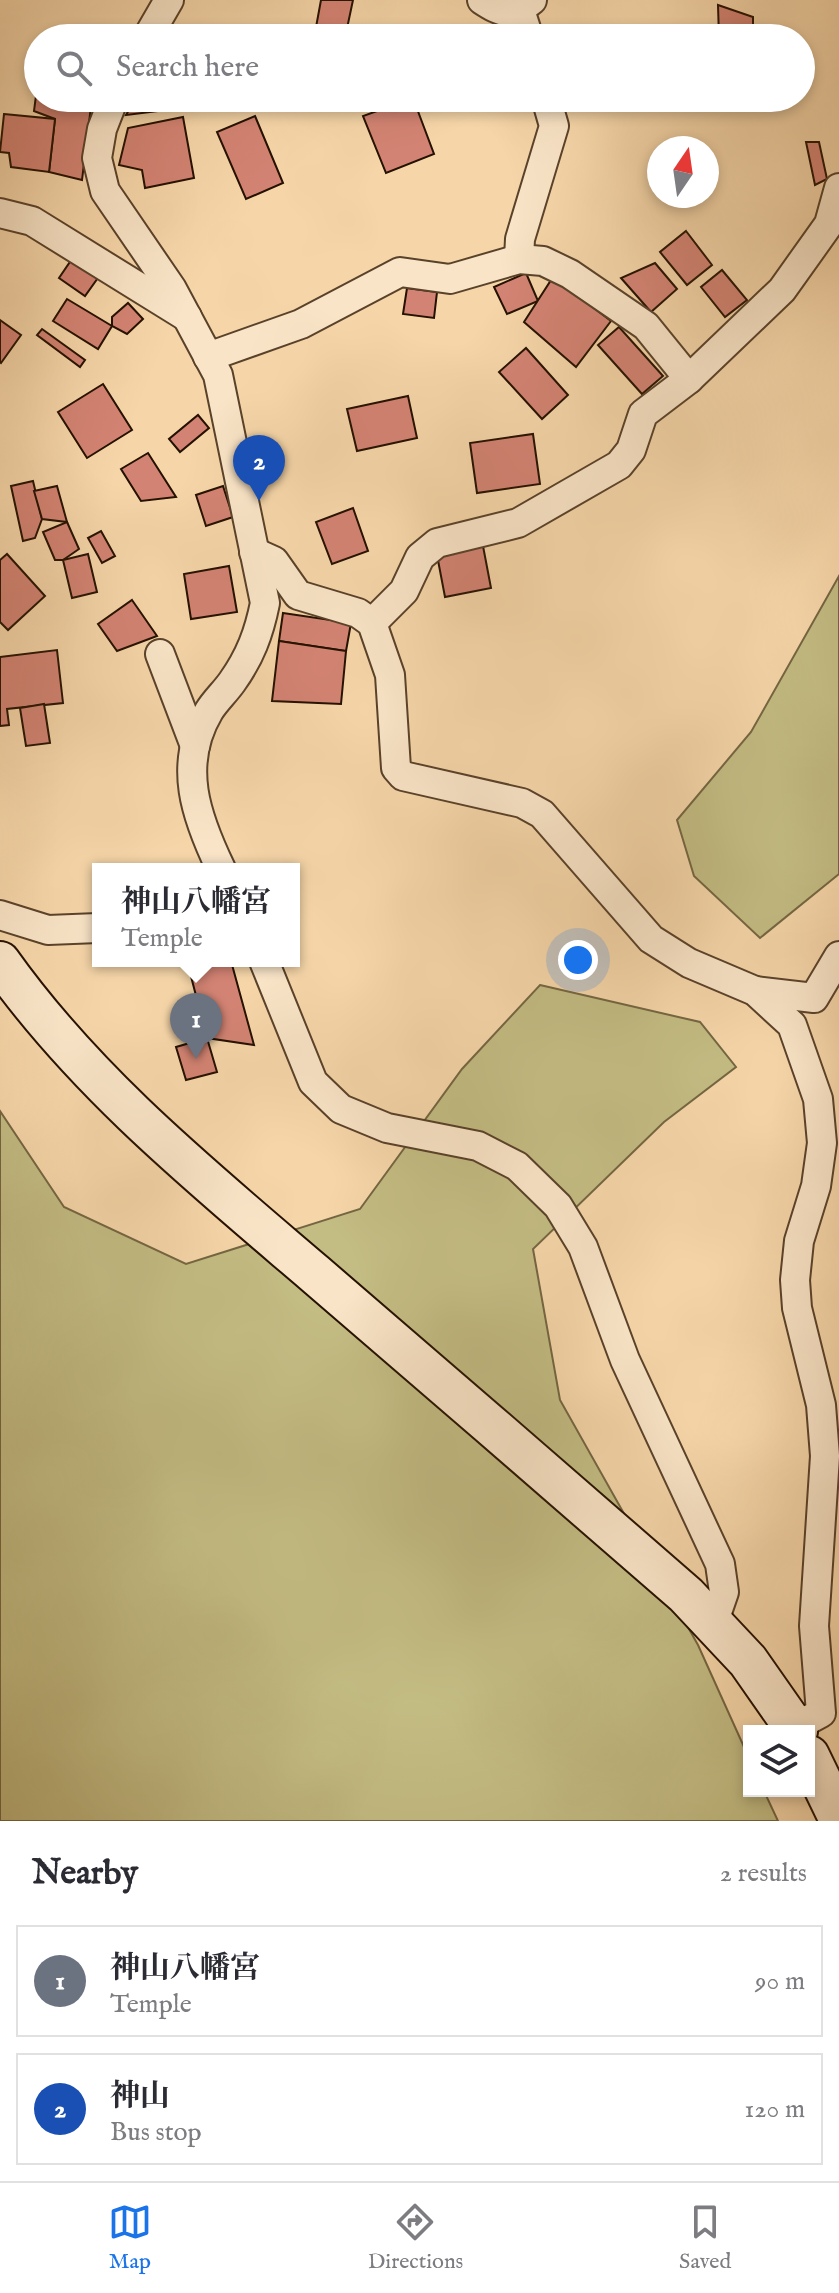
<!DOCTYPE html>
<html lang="en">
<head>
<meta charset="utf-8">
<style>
  :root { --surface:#fff; --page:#f7f7f7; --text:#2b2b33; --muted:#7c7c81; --line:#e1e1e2; --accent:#1a73e8 }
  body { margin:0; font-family:"IM FELL English","Noto Serif JP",serif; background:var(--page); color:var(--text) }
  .controls { position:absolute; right:24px; bottom:24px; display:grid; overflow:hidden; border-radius:0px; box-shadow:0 4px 12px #0003 }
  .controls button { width:72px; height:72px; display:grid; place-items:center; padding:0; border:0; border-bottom:2px solid var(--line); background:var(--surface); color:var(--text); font:40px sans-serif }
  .compass { position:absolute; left:647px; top:136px; width:72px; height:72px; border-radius:50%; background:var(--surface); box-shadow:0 4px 12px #0003; rotate:13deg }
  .you { position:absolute; left:578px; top:960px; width:28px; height:28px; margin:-20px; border:6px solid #fff; border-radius:50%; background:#1a73e8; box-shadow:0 0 0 12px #1a73e833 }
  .badge { display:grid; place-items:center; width:52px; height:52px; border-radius:50%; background:var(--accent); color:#fff; font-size:26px; font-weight:700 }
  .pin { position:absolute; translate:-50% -66px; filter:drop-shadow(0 2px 4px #0008) }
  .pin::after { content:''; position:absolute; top:42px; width:28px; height:24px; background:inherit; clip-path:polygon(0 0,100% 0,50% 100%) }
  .popup { position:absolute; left:92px; top:863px; width:208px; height:104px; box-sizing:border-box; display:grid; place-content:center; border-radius:0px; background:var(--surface); filter:drop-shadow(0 2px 6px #0005); font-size:26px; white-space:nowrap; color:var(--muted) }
  .popup b { font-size:30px; color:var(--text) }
  .popup::after { content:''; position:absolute; left:50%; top:100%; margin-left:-16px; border:16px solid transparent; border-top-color:var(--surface) }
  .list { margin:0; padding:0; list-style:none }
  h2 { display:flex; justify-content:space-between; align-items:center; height:104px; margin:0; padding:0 32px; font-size:34px }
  h2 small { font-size:26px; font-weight:400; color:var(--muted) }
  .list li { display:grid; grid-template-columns:52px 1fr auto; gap:24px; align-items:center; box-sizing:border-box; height:112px; margin:0 16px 16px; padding:0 16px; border:2px solid var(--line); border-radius:0px }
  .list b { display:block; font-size:30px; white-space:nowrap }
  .list p { margin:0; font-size:26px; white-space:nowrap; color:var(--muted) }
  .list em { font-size:26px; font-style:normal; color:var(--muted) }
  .icon { flex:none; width:44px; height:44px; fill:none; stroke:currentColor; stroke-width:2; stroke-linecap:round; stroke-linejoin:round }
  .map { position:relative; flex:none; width:839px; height:1821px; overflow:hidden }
  .search { position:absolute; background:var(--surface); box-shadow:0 4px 12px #0003; left:24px; right:24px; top:24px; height:88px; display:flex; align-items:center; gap:20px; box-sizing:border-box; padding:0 28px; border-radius:44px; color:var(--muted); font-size:30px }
  .sheet { height:360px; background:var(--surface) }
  nav { display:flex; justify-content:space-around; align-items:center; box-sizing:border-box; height:112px; border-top:2px solid var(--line); background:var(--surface); font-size:22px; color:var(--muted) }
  nav a { display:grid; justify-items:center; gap:4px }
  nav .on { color:var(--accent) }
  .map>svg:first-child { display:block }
</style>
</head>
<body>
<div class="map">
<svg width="839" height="1821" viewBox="0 0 839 1821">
  <rect width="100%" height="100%" fill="#f6d6a9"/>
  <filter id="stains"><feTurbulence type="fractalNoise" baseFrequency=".0025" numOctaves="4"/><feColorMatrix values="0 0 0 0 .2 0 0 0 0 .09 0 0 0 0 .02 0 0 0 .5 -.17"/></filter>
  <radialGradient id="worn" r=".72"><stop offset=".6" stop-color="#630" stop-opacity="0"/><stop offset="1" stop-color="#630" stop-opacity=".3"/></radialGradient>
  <g fill="#c3bc83" stroke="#746642" stroke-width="2">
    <polygon points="839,576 839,874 760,938 694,876 677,820 751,732"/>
    <polygon points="540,985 700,1022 736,1067 664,1122 533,1249 560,1400 698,1645 749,1758 749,1791 764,1791 778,1821 0,1821 0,1111 64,1207 186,1264 360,1209 462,1069"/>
  </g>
  <g fill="#d38373" stroke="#251100" stroke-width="2">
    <polygon points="321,0 353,0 345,38 314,38"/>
    <polygon points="718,5 753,17 753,38 719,38"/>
    <polygon points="38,80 38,98 92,98 82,180 49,172 55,119 34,111"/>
    <polygon points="136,98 174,98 175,109 126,115"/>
    <polygon points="174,98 222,98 221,104 174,100"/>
    <polygon points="413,98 434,154 386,173 363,116"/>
    <polygon points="4,114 55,119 49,172 11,167 9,153 0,152"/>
    <polygon points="255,116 283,183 246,199 217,132"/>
    <polygon points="183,117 194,178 145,188 142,170 119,165 128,128"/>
    <polygon points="806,142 819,142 827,179 815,185"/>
    <polygon points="686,231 712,265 687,285 660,252"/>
    <polygon points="74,256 100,275 85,296 59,278"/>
    <polygon points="655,263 677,289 651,312 621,278"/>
    <polygon points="722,270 747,300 725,317 701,287"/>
    <polygon points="526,273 538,301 507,314 494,287"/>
    <polygon points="553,277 611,321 576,367 524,322"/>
    <polygon points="407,288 437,292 434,318 403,314"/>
    <polygon points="67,299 112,326 98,349 53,321"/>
    <polygon points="128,303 143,319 127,334 112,326 112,317"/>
    <polygon points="0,320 21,335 1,363 0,362"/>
    <polygon points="619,327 663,376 642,394 598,345"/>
    <polygon points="42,329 85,360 80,367 37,335"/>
    <polygon points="526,348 568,395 542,419 499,372"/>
    <polygon points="103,384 132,430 87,458 58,412"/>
    <polygon points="408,396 417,438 357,451 347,409"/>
    <polygon points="198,415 209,428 180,452 169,439"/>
    <polygon points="533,434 540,484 477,493 470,443"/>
    <polygon points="148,453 176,497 141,501 121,469"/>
    <polygon points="33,481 42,519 35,538 23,541 11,486"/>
    <polygon points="57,486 67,522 42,519 34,491"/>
    <polygon points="223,486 233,517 206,526 196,495"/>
    <polygon points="353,508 368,551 332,564 316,522"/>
    <polygon points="67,522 79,549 63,560 55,560 43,532"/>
    <polygon points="101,531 115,556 102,563 88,538"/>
    <polygon points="483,546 491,588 445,597 437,555"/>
    <polygon points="7,554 45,596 8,630 0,622 0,560"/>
    <polygon points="88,554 97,592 72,598 63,560"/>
    <polygon points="229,566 237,612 191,619 184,574"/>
    <polygon points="132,600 157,636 117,651 98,624"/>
    <polygon points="283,613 351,623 346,651 279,641"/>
    <polygon points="279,641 346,651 341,704 272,701"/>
    <polygon points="57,650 63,703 7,709 9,725 0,726 0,657"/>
    <polygon points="44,704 50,743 26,746 20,708"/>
    <polygon points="187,961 231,961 254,1045 207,1038"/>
    <polygon points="207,1038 217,1072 186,1080 176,1047"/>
  </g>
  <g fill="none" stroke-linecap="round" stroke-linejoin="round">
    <g stroke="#59422a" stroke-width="32">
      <g id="street">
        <path d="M482 0C502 13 512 17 532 0"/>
        <polyline points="520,10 529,38"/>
        <polyline points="147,38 169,0"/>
        <path d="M114 98 102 129 97 158 105 191 172 289 218 375 265 603C259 633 250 657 232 682 225 692 215 701 209 711 177 765 196 817 221 869"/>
        <polyline points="0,213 32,221 187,317"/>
        <polyline points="519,259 520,239 554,126 546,98"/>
        <polyline points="208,357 301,324 400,272 450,279 519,259 543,261 570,274 646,326 689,379"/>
        <polyline points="254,552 274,561 298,595 358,613 372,623 390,675 396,768 403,776 522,803 542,814 651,939 689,963 755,991 792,1025 818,1099 822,1143 816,1186 799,1241 795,1280 797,1308 821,1405 825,1456 814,1626 821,1713 795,1727"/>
        <polyline points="372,623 404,591 420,557 437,543 518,523 619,465 631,450 643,414 689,379 782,290 829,224 839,188"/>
        <polyline points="160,654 195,746"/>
        <polyline points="0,915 48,930 98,928"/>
        <polyline points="264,961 313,1082 341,1109 387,1128 478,1146 517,1166 558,1206 583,1247 625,1360 720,1564 724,1592 713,1624"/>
        <polyline points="755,991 814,998 839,956"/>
      </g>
    </g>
    <g stroke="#251100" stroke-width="44">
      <g id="secondary">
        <path d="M0 962C86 1083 203 1178 314 1273 438 1380 563 1487 686 1595L748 1661 797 1731"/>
        <polyline points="809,1756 839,1818"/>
      </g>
    </g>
    <use href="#street" stroke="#f9e4c7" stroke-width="28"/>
    <use href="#secondary" stroke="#f9e4c7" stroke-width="40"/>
  </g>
  <rect width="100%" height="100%" filter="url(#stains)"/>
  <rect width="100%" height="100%" fill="url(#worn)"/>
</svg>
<div class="controls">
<button><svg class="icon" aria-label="layers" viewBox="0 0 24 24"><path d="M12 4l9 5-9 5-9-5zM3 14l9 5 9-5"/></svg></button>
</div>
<svg class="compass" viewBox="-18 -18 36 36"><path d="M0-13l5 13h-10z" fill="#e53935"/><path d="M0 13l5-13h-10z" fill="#7c7c81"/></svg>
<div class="you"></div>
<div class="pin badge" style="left:196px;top:1059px;background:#6b7280">1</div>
<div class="popup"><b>神山八幡宮</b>Temple</div>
<div class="pin badge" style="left:259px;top:501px;background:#1a4fb4">2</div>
<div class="search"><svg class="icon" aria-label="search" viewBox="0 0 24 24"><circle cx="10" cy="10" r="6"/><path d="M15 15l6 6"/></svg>Search here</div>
</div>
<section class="sheet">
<h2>Nearby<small>2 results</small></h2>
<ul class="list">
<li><span class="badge" style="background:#6b7280">1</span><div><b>神山八幡宮</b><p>Temple</p></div><em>90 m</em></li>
<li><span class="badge" style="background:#1a4fb4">2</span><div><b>神山</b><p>Bus stop</p></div><em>120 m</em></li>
</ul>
</section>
<nav>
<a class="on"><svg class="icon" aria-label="map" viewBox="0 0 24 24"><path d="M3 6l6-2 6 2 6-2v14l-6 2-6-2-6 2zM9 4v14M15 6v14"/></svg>Map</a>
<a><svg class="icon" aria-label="directions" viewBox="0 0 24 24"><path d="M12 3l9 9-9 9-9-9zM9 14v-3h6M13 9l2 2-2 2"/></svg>Directions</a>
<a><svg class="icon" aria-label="saved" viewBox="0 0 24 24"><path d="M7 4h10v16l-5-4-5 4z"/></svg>Saved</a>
</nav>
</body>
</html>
